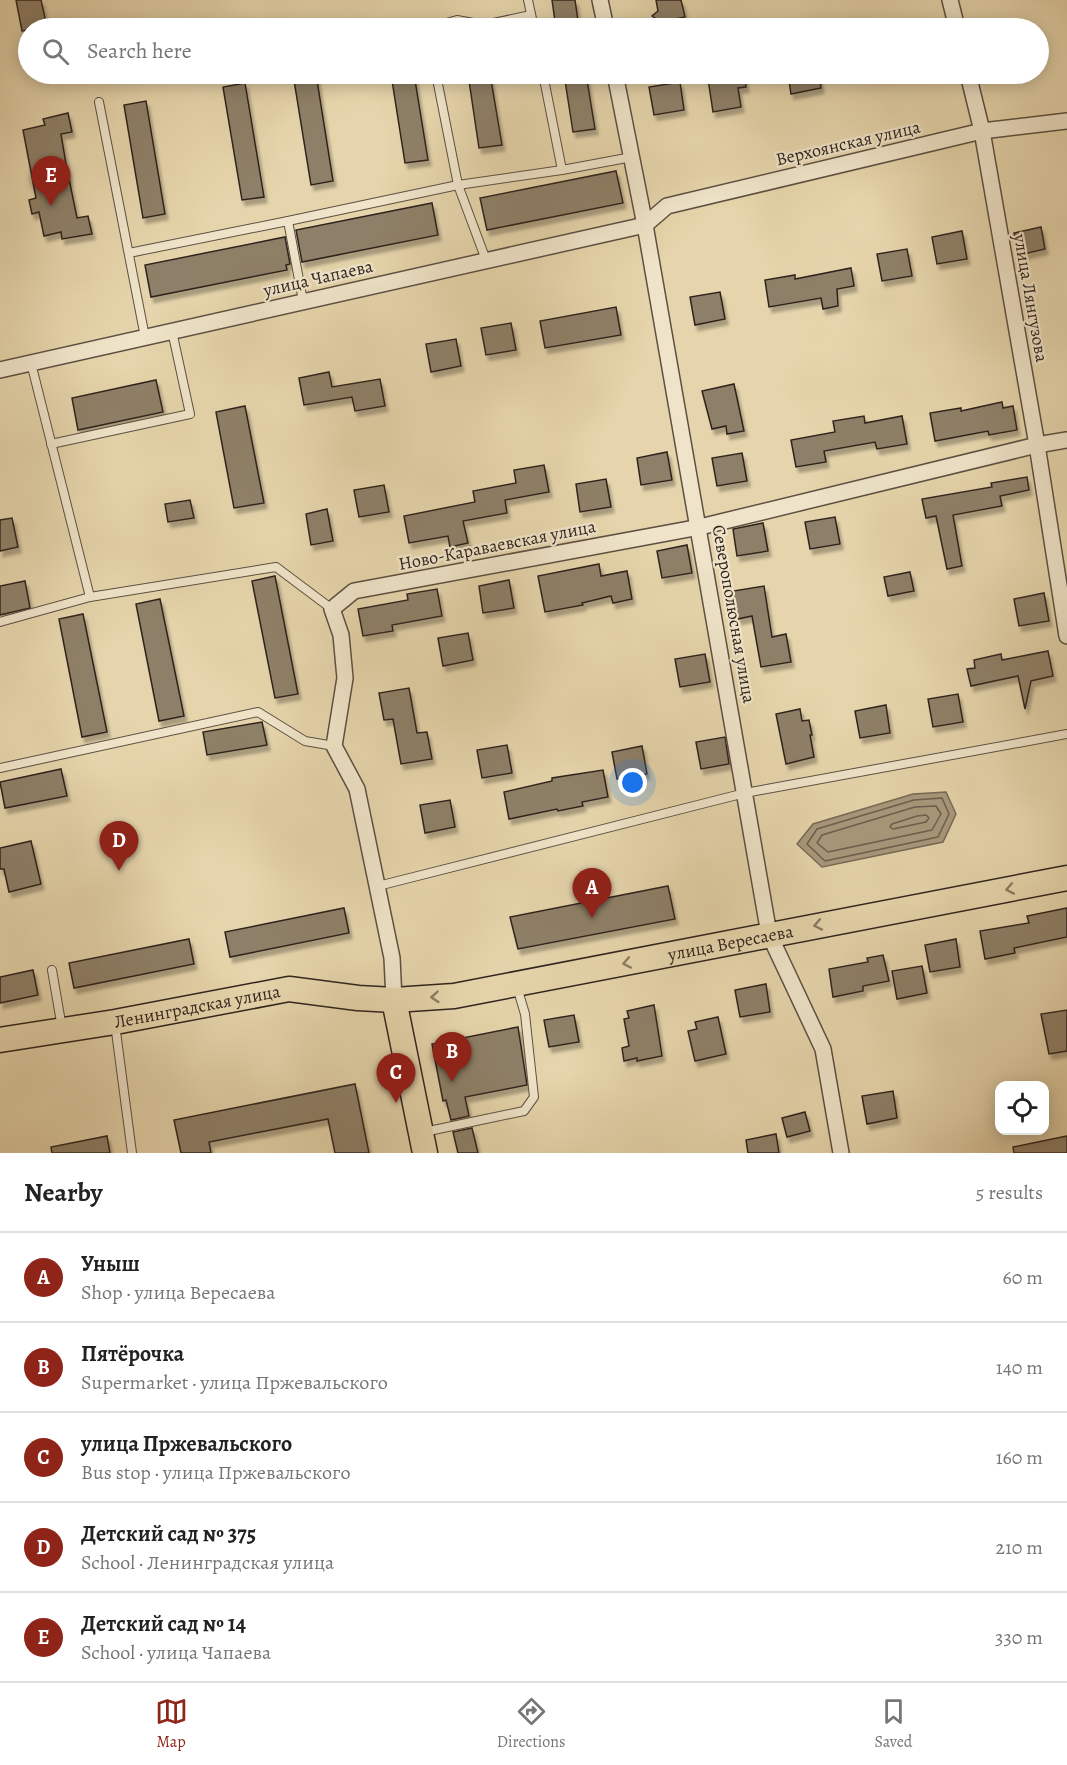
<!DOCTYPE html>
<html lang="en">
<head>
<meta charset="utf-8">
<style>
  :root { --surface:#fff; --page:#f6f6f6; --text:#222; --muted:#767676; --line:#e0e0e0; --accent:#8f2418 }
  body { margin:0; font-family:Alegreya,serif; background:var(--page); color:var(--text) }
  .controls { position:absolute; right:18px; bottom:18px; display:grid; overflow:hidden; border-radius:12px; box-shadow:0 3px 15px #0003 }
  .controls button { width:54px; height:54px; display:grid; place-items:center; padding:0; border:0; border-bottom:2px solid var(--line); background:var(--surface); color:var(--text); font:30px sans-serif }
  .you { position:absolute; left:633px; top:783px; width:21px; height:21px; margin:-15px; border:4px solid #fff; border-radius:50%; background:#1a73e8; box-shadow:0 0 0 9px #1a73e833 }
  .badge { display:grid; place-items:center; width:39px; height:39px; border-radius:50%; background:var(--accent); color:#fff; font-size:20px; font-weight:700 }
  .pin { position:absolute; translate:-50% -50px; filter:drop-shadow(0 2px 3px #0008) }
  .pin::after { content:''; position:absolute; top:32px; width:21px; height:18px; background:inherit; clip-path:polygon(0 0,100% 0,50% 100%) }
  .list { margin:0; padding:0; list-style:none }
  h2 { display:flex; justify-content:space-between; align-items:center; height:78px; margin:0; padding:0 24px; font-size:26px }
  h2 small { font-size:20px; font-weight:400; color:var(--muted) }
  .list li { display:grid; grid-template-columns:39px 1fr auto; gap:18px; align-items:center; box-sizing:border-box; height:90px; padding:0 24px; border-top:2px solid var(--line) }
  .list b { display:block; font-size:22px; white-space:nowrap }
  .list p { margin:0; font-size:20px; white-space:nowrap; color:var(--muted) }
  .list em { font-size:20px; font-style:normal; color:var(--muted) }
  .icon { flex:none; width:33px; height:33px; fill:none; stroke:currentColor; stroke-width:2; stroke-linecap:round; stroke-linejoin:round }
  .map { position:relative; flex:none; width:1067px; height:1153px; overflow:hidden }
  .search { position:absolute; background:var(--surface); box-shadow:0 3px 15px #0003; left:18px; right:18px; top:18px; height:66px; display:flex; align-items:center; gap:15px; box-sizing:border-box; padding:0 21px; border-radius:33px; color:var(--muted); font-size:22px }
  .sheet { height:528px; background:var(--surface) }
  nav { display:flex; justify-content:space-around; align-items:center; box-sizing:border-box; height:84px; border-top:2px solid var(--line); background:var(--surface); font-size:16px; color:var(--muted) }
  nav a { display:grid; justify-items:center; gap:3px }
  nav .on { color:var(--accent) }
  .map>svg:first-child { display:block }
</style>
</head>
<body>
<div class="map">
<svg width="1067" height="1153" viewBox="0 0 1067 1153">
  <defs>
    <filter id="shadow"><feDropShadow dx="3" dy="5.5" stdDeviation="1.5" flood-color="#0004"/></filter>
  </defs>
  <rect width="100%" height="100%" fill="#e6d5ac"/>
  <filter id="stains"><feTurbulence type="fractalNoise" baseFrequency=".00333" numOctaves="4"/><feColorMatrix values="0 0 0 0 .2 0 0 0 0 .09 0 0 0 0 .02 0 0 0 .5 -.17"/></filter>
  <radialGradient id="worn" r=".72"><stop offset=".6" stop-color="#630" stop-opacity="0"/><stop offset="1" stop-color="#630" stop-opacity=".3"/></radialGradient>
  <polygon fill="#a8997c" stroke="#786a56" stroke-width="1.5" points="946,792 956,814 943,842 822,867 797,844 813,824 913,794"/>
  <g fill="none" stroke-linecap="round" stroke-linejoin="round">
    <g stroke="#6c5e4d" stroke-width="1.5">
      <polygon points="942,798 949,814 938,837 825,861 807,844 817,829 914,800"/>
      <polygon points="936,806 941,814 932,830 828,852 817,843 822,835 915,807"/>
      <polygon points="926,815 929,818 926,822 893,829 890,827 892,824 917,816"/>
    </g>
  </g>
  <g fill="#8e8068" stroke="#2f241e" stroke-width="1.5" filter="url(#shadow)">
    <polygon points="16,0 41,0 47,27 28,28 28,30 22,31"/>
    <polygon points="552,0 575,0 579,28 556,28"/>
    <polygon points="656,0 681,0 685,17 661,22 652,16 658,11"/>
    <polygon points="293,74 316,74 333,181 311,185"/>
    <polygon points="391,74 414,74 428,160 405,163"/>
    <polygon points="468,74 490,74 502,145 479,148"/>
    <polygon points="564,74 586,74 595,129 573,132"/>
    <polygon points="744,74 746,87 738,88 741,107 713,112 708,79"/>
    <polygon points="788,74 819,74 821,88 791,94"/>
    <polygon points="680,82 684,110 654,115 649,87"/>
    <polygon points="245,83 264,197 242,200 223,87"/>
    <polygon points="146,101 165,214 143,218 124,105"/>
    <polygon points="68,113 72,132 61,134 66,164 77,218 88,216 92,234 62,239 61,232 44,236 39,212 32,214 29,200 36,198 23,130 45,125 43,119"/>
    <polygon points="616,171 623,203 487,230 480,198"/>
    <polygon points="432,203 438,235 302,262 296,230"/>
    <polygon points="1041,227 1045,249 1019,255 1014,233"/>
    <polygon points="962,231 967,259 937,264 932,237"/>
    <polygon points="285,237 290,264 286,265 287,270 151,297 145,265"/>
    <polygon points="907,249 912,276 882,281 877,254"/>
    <polygon points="851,268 854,286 837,289 838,306 823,309 821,298 769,307 765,280 795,275 795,279"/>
    <polygon points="720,292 725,319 695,325 690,297"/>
    <polygon points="616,307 621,335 545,348 540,321"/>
    <polygon points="511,323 516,350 486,355 481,328"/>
    <polygon points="456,339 461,366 431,372 426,344"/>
    <polygon points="329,372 332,387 380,379 385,406 355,411 352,397 304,405 299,378"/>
    <polygon points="156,380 163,412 78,430 72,398"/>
    <polygon points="734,384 744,431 727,434 726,426 712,429 702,391"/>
    <polygon points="1002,402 1003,408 1013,406 1017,430 989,435 988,431 935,441 930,413 961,408 961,411"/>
    <polygon points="245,406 264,503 234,508 216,412"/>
    <polygon points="864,416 865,423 902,416 907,444 877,449 875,442 824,451 826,462 796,467 791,440 835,432 833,421"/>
    <polygon points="667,452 672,480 641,485 637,458"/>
    <polygon points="742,453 747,481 717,486 712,458"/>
    <polygon points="544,465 549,492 505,500 507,513 463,521 468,543 450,547 448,536 409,543 404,516 475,502 473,491 516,483 514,470"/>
    <polygon points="1027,477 1029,490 1000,496 1002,506 953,515 962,566 947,569 936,516 926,518 922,499 992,487 991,483"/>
    <polygon points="606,479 611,507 580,512 576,484"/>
    <polygon points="384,485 389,512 359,517 354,490"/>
    <polygon points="190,500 194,518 168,522 165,504"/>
    <polygon points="327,509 333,541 311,545 306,514"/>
    <polygon points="835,517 840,544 810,549 805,522"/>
    <polygon points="12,518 18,547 0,551 0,520"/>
    <polygon points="763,523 768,551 737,556 733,529"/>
    <polygon points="687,545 692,573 662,578 657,551"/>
    <polygon points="599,564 601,576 627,571 632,599 613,603 611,596 582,603 583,605 545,612 538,576"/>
    <polygon points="910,572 914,591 888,596 884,577"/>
    <polygon points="275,576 298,694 275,698 252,581"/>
    <polygon points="509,580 514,608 483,613 479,586"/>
    <polygon points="25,581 30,608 0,615 0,586"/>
    <polygon points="764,586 772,637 786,634 791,662 761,667 752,616 738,619 733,591"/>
    <polygon points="437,589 442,616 392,625 393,631 363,636 358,609 408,600 407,594"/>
    <polygon points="1044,593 1049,621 1019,626 1014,599"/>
    <polygon points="160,599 184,716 159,721 136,604"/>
    <polygon points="83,614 107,732 82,737 59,619"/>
    <polygon points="468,633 473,660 443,666 438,638"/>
    <polygon points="1048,651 1053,676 1031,681 1025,709 1018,676 971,686 967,669 975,668 974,660 1001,654 1002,660"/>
    <polygon points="705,654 710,682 680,687 675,659"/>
    <polygon points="409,688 417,733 427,732 432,759 401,764 393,719 384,720 379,693"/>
    <polygon points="958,694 963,722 933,727 928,699"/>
    <polygon points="886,705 890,733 860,738 855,711"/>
    <polygon points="800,709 802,721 809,720 812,735 810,735 814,757 786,764 776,714"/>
    <polygon points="262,722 267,745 207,755 203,732"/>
    <polygon points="725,737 729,764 701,769 696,742"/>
    <polygon points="507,745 512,773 482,778 477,750"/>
    <polygon points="642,746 647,774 617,779 612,752"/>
    <polygon points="61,769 67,796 5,808 0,782"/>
    <polygon points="603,770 608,797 582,802 583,806 558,811 557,809 509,819 504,792 552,781 552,778"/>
    <polygon points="450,800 455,827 425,833 420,805"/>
    <polygon points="31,841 41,884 9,892 4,869 0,869 0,848"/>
    <polygon points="668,886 675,919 518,949 510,917"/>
    <polygon points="344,908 349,933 230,957 225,932"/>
    <polygon points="1067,908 1067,937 1014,948 1015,953 985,959 980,931 1029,923 1027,916"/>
    <polygon points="189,939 194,964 74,988 69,963"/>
    <polygon points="956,939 960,967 930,972 925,945"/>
    <polygon points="883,955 889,981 863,986 863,991 833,997 829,969 868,962 867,958"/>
    <polygon points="922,966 927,993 897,999 892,971"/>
    <polygon points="33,970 38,995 0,1003 0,977"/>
    <polygon points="766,984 770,1012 740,1017 735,990"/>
    <polygon points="654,1005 662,1056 637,1061 637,1058 624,1061 622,1048 629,1046 624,1019 629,1018 627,1011"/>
    <polygon points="1067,1010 1067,1051 1049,1054 1041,1014"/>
    <polygon points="574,1015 579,1042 549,1047 544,1020"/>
    <polygon points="718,1017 726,1054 695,1061 688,1031 697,1029 695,1022"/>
    <polygon points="518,1027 527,1085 465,1097 469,1116 451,1120 446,1100 443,1101 432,1044"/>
    <polygon points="355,1084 369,1153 335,1153 328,1119 209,1142 211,1153 181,1153 174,1120"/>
    <polygon points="893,1091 897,1118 867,1124 862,1096"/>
    <polygon points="805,1112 810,1131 787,1137 782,1118"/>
    <polygon points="472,1128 478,1153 458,1153 453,1132"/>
    <polygon points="776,1134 779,1153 748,1153 746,1140"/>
    <polygon points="107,1136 110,1153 52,1153 51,1147"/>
    <polygon points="1067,1136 1067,1153 1014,1153 1013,1147"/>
  </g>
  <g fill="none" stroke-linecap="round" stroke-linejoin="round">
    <g stroke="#5d5042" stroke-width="10">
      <g id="lane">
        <polyline points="528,0 534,28"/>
        <polyline points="429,28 457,20 484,25 531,15"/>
        <polyline points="436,74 458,185 486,260"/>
        <polyline points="543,74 562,170"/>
        <polyline points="99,102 145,337"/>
        <polyline points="129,253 288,221"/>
        <polyline points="303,301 288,221 458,185 562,170 632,157"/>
        <polyline points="31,363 90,597 276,567 332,609"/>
        <polyline points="51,444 190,414 172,331"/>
        <polyline points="0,622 90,597"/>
        <polyline points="0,768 258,712 305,741 334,746"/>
        <polyline points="378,886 745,793 1067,734"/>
        <polyline points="52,970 62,1028"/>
        <polyline points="115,1024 132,1153"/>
        <polyline points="424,1132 524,1111 534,1097 525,1014 517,987"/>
      </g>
    </g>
    <g stroke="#5d5042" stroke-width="18">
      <g id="street">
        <polyline points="600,0 606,28"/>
        <polyline points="950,0 957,28"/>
        <polyline points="615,74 645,225 769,934 823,1049 841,1153"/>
        <polyline points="968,74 982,131 1037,445 1067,636"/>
        <polyline points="0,370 645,225 667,206 982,131 1067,121"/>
        <polyline points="394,1000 392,958 357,789 334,746 345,678 341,635 332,609 354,591 700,527 1037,445 1067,440"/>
      </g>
    </g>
    <g stroke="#2f241e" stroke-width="27">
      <g id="primary">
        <polyline points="394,1000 425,1153"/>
        <path id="s1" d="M0 1040 115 1022 289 989 358 998 394 1000 454 996 1067 878"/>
      </g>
    </g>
    <use href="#lane" stroke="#efe4c9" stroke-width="8"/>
    <use href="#street" stroke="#efe4c9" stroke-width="15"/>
    <use href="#primary" stroke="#e6d5ac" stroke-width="24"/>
  </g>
  <defs><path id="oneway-chevron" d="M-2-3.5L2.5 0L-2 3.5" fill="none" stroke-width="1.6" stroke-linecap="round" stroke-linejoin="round" transform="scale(1.5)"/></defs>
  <g stroke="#8a7c65">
    <use href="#oneway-chevron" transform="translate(1010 889) rotate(169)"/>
    <use href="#oneway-chevron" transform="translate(818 925) rotate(169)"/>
    <use href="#oneway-chevron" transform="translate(627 963) rotate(169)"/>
    <use href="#oneway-chevron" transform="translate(435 997) rotate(176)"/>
  </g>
  <g text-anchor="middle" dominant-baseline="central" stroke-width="4.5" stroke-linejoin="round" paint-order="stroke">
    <g font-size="18" fill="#2f241e" stroke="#efe4c9">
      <text transform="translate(848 143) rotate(-13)">Верхоянская улица</text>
      <text transform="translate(318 278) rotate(-13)">улица Чапаева</text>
      <text transform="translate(1031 298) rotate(80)">улица Лянгузова</text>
      <text transform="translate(497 545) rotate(-11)">Ново-Караваевская улица</text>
      <text transform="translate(734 614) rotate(80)">Северополюсная улица</text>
      <text stroke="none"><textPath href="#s1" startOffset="741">улица Вересаева</textPath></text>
      <text stroke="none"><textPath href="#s1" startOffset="200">Ленинградская улица</textPath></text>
    </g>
  </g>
  <rect width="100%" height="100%" filter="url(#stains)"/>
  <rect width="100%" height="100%" fill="url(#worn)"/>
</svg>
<div class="controls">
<button><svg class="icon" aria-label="locate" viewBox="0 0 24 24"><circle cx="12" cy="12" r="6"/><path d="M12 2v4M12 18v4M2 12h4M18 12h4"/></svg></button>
</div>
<div class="you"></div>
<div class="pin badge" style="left:592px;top:918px">A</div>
<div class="pin badge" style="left:452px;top:1082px">B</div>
<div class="pin badge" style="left:396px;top:1103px">C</div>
<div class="pin badge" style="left:119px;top:871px">D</div>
<div class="pin badge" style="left:51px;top:206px">E</div>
<div class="search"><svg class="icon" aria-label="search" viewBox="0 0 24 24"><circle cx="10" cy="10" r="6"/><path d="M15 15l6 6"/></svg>Search here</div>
</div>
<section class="sheet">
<h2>Nearby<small>5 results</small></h2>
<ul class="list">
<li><span class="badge">A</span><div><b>Уныш</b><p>Shop · улица Вересаева</p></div><em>60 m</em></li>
<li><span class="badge">B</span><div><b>Пятёрочка</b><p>Supermarket · улица Пржевальского</p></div><em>140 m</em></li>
<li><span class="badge">C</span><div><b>улица Пржевальского</b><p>Bus stop · улица Пржевальского</p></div><em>160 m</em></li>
<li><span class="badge">D</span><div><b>Детский сад № 375</b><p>School · Ленинградская улица</p></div><em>210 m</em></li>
<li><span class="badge">E</span><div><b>Детский сад № 14</b><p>School · улица Чапаева</p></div><em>330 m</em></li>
</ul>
</section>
<nav>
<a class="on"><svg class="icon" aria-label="map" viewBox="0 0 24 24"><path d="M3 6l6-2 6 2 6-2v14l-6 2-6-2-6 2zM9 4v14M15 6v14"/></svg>Map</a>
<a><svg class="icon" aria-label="directions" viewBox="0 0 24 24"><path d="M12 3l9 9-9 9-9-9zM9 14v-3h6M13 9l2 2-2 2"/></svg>Directions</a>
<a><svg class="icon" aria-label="saved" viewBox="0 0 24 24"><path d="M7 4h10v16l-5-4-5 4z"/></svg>Saved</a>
</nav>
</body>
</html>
